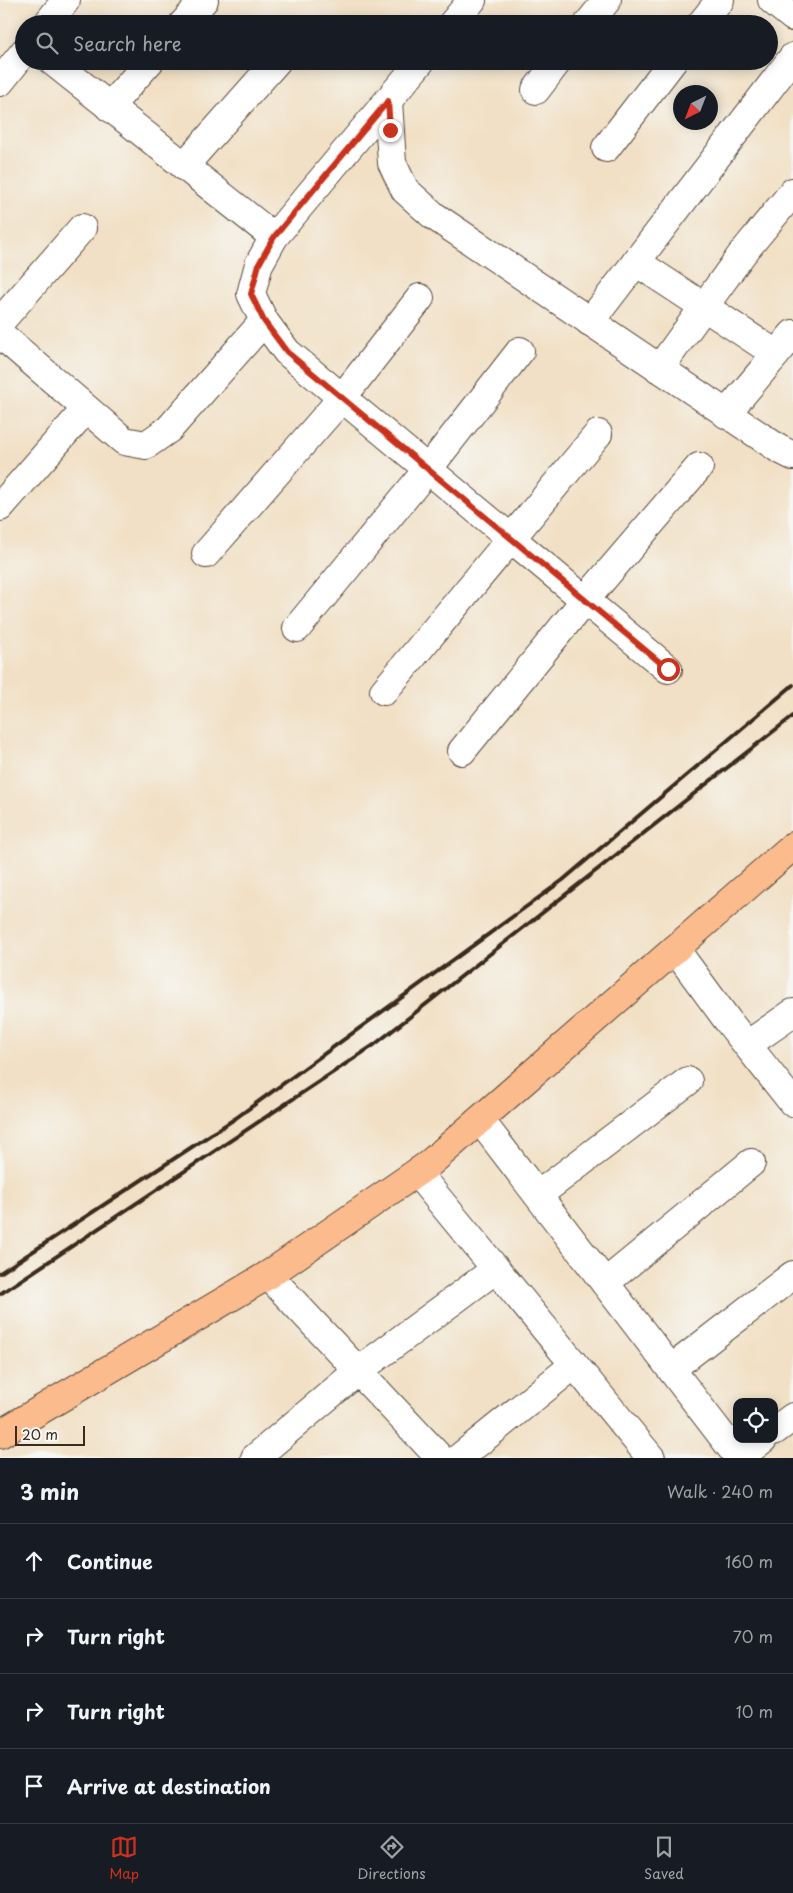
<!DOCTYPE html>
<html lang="en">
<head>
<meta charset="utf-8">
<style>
  :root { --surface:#171b24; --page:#20242c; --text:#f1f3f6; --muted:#9ea1a6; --line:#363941; --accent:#c8321e }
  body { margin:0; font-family:"Playpen Sans",sans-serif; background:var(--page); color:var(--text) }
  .controls { position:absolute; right:15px; bottom:15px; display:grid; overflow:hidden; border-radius:10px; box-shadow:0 2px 12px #0003 }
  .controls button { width:45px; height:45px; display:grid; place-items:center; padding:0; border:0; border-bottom:1px solid var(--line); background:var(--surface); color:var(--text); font:25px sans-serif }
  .compass { position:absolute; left:673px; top:85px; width:45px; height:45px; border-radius:50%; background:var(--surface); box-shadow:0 2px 12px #0003; rotate:222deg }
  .scale { position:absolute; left:15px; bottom:12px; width:70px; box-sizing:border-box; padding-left:5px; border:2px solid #3b2a1e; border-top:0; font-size:14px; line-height:18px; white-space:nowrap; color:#3b2a1e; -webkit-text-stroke:4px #f6f6f2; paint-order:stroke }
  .stop { position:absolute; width:15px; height:15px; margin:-11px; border:4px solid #c8321e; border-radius:50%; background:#fff }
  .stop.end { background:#c8321e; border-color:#fff; box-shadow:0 1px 5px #0008 }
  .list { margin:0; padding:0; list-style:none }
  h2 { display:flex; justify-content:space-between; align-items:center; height:65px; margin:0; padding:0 20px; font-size:21px }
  h2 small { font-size:16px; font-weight:400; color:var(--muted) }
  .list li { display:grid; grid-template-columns:32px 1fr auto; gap:15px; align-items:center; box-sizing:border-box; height:75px; padding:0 20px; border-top:1px solid var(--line) }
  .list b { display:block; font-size:19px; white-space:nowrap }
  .list em { font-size:16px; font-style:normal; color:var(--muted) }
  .icon { flex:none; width:28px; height:28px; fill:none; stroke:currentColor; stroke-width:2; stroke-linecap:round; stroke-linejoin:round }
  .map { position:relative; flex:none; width:793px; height:1458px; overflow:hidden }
  .search { position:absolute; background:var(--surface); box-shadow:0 2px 12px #0003; left:15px; right:15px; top:15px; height:55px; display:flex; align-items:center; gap:12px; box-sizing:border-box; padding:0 18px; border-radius:28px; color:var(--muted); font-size:19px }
  .sheet { height:365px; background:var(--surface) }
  nav { display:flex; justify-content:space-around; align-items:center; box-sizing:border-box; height:70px; border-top:1px solid var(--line); background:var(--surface); font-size:14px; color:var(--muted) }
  nav a { display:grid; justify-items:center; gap:2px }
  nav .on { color:var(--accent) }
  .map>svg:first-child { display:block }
</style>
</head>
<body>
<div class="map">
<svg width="793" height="1458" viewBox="0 0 793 1458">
  <rect width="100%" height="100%" fill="#f6f6f2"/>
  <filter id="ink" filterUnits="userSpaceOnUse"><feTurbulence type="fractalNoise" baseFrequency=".02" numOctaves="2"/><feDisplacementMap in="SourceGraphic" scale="10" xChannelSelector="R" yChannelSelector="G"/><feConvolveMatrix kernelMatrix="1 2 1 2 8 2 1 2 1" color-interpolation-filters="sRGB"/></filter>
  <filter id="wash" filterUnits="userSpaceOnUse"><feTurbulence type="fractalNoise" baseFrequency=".0096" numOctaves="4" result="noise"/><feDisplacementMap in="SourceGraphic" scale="20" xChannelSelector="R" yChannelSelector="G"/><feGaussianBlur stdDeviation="1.12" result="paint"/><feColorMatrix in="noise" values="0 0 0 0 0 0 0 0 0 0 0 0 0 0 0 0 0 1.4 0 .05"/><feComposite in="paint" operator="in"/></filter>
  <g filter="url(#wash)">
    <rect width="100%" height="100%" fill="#f1e0c5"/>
  </g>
  <g filter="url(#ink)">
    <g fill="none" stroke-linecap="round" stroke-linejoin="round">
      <g stroke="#564537" stroke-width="30">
        <g id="minor">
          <polyline points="772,0 793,17"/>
          <polyline points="47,24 66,0"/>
          <polyline points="183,24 204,0"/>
          <polyline points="452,24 472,0"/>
          <polyline points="588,24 607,0"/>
          <polyline points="701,24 720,0"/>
          <polyline points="52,61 274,237"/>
          <polyline points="421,61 274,237 259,264 251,294 264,321 287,352 668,669"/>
          <polyline points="0,82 24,52"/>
          <polyline points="536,90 558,61"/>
          <polyline points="388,101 392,163 405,190 434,216 779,449 793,456"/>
          <polyline points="109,107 150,61"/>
          <polyline points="606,148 673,61"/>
          <polyline points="184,166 277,61"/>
          <polyline points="636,262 776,354"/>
          <polyline points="0,322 82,228"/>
          <polyline points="590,322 793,57"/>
          <polyline points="0,334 124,441 146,445 169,429 264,321"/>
          <polyline points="659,369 742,254 793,192"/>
          <polyline points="726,414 793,334"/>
          <polyline points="0,507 86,409"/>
          <polyline points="206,554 342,398 420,298"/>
          <polyline points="297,628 428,469 520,351"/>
          <polyline points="384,691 598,434"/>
          <polyline points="462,751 585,600 699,467"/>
          <polyline points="675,949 728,1021 793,1103"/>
          <polyline points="747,1045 793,1013"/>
          <polyline points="480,1120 739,1458"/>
          <polyline points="417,1173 651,1458"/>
          <polyline points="538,1195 688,1081"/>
          <polyline points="268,1275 440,1458"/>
          <polyline points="605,1283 751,1163"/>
          <polyline points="671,1369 793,1275"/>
          <polyline points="774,1431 793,1417"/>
          <polyline points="255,1458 358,1371 496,1269"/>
          <polyline points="459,1458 574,1365"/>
          <polyline points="739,1458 763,1439"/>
        </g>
      </g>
      <g stroke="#564537" stroke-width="30">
        <polyline id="major" points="0,1434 268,1275 429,1164 793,846"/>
      </g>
      <use href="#minor" stroke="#fff" stroke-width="28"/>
      <use href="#major" stroke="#fbbb8d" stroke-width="28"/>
      <g stroke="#3b2a1e" stroke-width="4">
        <polyline points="0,1273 236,1118 563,880 793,685"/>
        <polyline points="0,1294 374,1045 793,716"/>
      </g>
    </g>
  </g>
  <g fill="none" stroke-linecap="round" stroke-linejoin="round" filter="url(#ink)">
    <polyline stroke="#c8321e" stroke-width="6" points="390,130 388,101 274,237 259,264 251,294 264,321 287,352 668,669"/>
  </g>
</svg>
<div class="controls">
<button><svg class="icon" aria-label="locate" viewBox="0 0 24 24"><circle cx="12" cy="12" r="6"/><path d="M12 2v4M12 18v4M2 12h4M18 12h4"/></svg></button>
</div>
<svg class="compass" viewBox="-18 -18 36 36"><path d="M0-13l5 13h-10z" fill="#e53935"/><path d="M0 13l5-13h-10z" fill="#9ea1a6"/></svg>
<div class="scale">20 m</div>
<div class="stop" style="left:668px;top:669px"></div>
<div class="stop end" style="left:390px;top:130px"></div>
<div class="search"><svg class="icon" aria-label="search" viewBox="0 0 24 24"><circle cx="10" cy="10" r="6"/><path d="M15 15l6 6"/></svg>Search here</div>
</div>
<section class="sheet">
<h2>3 min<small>Walk · 240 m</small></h2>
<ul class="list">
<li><svg class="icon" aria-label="ahead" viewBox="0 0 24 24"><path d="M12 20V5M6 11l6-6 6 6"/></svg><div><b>Continue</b></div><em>160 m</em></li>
<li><svg class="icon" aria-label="right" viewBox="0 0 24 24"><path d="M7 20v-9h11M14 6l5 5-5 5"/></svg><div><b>Turn right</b></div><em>70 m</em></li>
<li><svg class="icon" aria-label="right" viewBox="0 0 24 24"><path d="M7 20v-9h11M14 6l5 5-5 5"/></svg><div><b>Turn right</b></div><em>10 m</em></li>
<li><svg class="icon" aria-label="arrive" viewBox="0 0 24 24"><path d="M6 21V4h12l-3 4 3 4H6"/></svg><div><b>Arrive at destination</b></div></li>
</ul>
</section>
<nav>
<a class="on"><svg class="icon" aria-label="map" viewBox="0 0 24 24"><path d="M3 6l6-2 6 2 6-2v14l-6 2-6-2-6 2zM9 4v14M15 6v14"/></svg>Map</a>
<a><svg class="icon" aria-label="directions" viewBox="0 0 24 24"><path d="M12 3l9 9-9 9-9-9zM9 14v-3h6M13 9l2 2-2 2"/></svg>Directions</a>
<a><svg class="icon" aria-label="saved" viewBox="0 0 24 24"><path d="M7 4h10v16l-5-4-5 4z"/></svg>Saved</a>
</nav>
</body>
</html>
